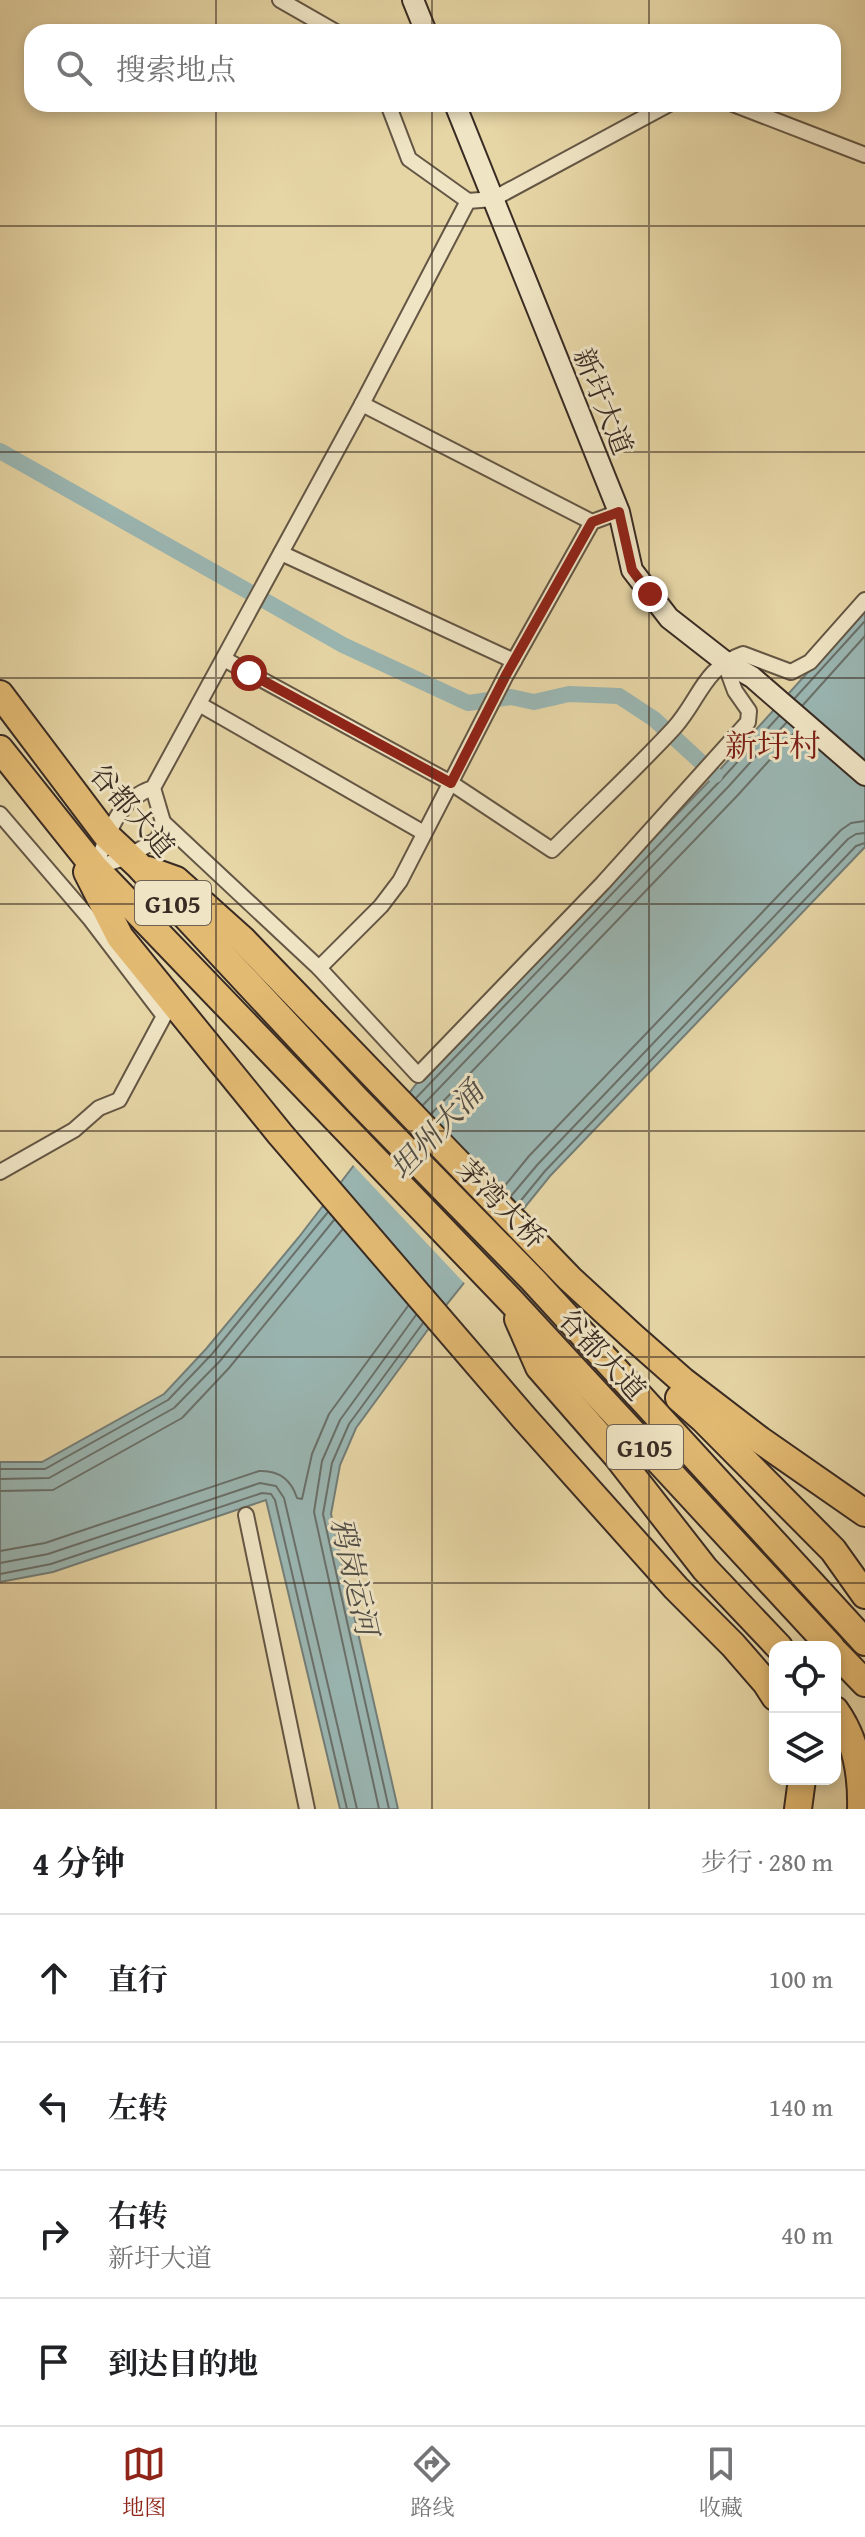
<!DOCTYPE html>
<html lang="zh">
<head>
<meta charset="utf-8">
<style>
  :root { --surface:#fff; --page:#f2f2f2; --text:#202124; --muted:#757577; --line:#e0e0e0; --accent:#8f2418 }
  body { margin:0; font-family:"Gentium Book Plus","Noto Serif SC",serif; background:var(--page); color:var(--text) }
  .controls { position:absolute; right:24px; bottom:24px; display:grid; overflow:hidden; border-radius:16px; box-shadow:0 4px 12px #0003 }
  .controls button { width:72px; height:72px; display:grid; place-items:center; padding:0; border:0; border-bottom:2px solid var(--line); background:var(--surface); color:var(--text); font:40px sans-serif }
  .stop { position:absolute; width:24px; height:24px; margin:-18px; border:6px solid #8f2418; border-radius:50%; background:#fff }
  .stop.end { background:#8f2418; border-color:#fff; box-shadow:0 2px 8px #0008 }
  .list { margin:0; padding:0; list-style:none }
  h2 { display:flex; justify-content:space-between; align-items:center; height:104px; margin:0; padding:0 32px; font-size:34px }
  h2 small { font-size:26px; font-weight:400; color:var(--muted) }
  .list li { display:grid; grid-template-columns:52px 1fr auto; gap:24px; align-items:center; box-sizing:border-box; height:128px; padding:0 32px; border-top:2px solid var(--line) }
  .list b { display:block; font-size:30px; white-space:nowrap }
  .list p { margin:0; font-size:26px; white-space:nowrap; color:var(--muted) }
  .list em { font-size:26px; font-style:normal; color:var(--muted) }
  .icon { flex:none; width:44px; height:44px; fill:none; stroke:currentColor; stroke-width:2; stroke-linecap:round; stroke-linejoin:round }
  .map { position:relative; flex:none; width:865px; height:1809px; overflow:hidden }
  .search { position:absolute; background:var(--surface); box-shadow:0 4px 12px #0003; left:24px; right:24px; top:24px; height:88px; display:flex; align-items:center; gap:20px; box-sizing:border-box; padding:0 28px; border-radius:24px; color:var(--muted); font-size:30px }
  .sheet { height:616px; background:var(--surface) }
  nav { display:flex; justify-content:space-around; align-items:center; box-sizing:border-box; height:112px; border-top:2px solid var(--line); background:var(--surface); font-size:22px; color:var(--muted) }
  nav a { display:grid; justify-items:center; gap:4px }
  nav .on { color:var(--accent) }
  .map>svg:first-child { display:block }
</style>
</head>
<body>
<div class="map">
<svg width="865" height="1809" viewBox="0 0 865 1809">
  <rect width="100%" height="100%" fill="#e6d5a5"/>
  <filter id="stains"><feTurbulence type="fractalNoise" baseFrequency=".0025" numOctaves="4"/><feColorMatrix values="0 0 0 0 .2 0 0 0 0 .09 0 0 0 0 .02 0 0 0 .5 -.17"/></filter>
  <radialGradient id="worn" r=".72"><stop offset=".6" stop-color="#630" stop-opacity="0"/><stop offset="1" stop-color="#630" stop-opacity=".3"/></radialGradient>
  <polygon fill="#9ab6b2" stroke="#737e79" stroke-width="2" points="865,609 865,847 550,1176 443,1309 356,1428 340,1465 331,1514 398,1809 340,1809 266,1500 53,1572 0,1582 0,1462 42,1462 164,1394 206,1349 299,1237 417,1083 715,775"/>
  <polygon fill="#e6d5a5" points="397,1103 514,1227 467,1286 351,1163"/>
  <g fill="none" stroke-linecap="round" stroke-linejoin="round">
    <g stroke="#6a706a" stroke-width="2">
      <polyline points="795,698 865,621"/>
      <polyline points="803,705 865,636"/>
      <polyline points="416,1098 721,780 779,716"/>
      <polyline points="423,1105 728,787 786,723"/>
      <polyline points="431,1114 737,796 796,731"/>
      <polyline points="503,1188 529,1156 841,830 851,823 865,821"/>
      <polyline points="511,1196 538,1164 848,839 856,834 865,833"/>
      <polyline points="518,1204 545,1171 856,846 865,843"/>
      <polyline points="0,1469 45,1469 168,1400 212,1354 328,1212"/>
      <polyline points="0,1479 49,1478 174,1408 220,1361 334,1220"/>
      <polyline points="0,1491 53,1490 182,1418 229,1368 342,1230"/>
      <path d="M0 1551 45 1543 259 1471C279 1470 291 1479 297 1498L302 1499 312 1454 329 1414 408 1306"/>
      <polyline points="0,1563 48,1554 260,1483 276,1486 284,1498 357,1809"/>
      <polyline points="0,1574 51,1564 262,1493 271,1494 275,1500 347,1809"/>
      <polyline points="379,1809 314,1512 322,1461 340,1420 416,1315"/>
      <polyline points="389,1809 323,1514 332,1463 349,1424 423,1323"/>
    </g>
    <polyline stroke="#9ab6b2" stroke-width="16" points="0,451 343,645 468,703 511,697 534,702 569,694 619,696 654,719 715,775"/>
    <g stroke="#645644" stroke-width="18">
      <g id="street">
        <polyline points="280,0 336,32"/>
        <polyline points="388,104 409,159 468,201"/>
        <polyline points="733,104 865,155"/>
        <polyline points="362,404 592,522"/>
        <polyline points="281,553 514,661"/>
        <path d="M224 659 451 783 552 850C593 809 635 770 674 728 700 699 703 668 743 654L791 672 810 662 865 600"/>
        <polyline points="199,704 424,833"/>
        <path d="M153 788 163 822 158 839 127 857 95 868C108 835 117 799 153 788L362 404 468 201 493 199 669 104"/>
        <polyline points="0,814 91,920 164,1016 119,1100 99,1108 74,1130 0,1172"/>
        <polyline points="163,822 319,968 418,1075 603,883 748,722 749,711 735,691 724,661"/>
        <polyline points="319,968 381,906 400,881 506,675 592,522 619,512"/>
        <polyline points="246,1515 307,1809"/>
      </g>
    </g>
    <g stroke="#392b23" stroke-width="24">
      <g id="secondary">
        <polyline points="413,0 426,32"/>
        <polyline points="455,104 619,512 632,570 669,618 724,661 752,677 865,775"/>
      </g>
    </g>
    <g stroke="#392b23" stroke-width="30">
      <g id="highway">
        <polyline points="0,694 107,836 138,865 358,1101 533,1280 865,1642"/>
        <polyline points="0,749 95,868 511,1301 831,1647"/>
        <polyline points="148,870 176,880 243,940 570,1279 632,1336 683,1381 760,1440 865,1513"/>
        <polyline points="87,872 120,937 280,1134 525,1419 676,1588 733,1645 766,1683 775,1697"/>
        <polyline points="518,1319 539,1367 616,1455 705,1569 779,1647"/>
        <polyline points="679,1398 704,1420 833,1550 865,1595"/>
        <polyline points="835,1652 865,1683"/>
        <path d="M835 1710C856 1739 862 1773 861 1809"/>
        <polyline points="798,1809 802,1779"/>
      </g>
    </g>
    <use href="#street" stroke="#efe4c4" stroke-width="14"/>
    <use href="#secondary" stroke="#efe4c4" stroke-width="20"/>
    <use href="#highway" stroke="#e3ba72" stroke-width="26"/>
  </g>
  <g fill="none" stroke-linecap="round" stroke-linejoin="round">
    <polyline stroke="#8f2418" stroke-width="10" points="249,673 451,783 506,675 592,522 619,512 632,570 650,594"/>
  </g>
  <path fill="none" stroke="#392b23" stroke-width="2" stroke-opacity="0.55" d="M216 0V32M432 0V32M649 0V32M216 104V1809M432 104V1809M649 104V1809M0 226H865M0 452H865M0 678H865M0 904H865M0 1131H865M0 1357H865M0 1583H865"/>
  <g text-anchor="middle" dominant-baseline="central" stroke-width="6" stroke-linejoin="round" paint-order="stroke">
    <g fill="#efe4c4" stroke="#706253" stroke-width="2">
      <rect x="135" y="881" width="76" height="44" rx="6"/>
      <rect x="607" y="1425" width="76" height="44" rx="6"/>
    </g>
    <g font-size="26" font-weight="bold" fill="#392b23">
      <text x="173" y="903">G105</text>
      <text x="645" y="1447">G105</text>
    </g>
    <g font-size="28" fill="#392b23" stroke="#efe4c4">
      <text transform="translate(604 401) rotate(68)">新圩大道</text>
      <text transform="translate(133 810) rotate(49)">谷都大道</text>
      <text transform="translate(502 1203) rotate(45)">茅湾大桥</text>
      <text transform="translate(603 1354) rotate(47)">谷都大道</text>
    </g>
    <g font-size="30" font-style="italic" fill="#514e47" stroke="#efe4c4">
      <text transform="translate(436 1130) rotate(-47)">坦州大涌</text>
      <text transform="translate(355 1576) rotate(77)">鸦岗运河</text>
    </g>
    <g font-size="32" fill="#7a1f14" stroke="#efe4c4">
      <text x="773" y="745">新圩村</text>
    </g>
  </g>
  <rect width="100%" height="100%" filter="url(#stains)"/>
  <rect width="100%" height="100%" fill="url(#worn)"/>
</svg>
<div class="controls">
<button><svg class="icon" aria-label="locate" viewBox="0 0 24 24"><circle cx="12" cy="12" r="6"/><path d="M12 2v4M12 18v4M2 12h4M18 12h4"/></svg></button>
<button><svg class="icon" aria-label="layers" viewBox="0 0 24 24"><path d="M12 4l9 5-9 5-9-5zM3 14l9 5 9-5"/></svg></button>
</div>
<div class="stop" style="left:249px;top:673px"></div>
<div class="stop end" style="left:650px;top:594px"></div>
<div class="search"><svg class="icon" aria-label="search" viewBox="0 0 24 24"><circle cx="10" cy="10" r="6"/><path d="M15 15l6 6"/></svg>搜索地点</div>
</div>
<section class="sheet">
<h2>4 分钟<small>步行 · 280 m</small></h2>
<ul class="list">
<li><svg class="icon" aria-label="ahead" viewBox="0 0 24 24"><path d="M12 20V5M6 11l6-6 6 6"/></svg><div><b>直行</b></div><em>100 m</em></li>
<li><svg class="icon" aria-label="left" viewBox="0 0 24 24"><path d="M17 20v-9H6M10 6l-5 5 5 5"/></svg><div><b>左转</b></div><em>140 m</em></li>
<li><svg class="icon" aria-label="right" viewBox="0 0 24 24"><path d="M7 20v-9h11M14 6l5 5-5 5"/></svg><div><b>右转</b><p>新圩大道</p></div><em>40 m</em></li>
<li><svg class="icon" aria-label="arrive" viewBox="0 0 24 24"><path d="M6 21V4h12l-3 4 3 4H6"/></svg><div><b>到达目的地</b></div></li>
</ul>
</section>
<nav>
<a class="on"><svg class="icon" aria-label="map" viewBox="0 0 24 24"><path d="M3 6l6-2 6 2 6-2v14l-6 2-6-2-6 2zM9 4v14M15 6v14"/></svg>地图</a>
<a><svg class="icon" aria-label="directions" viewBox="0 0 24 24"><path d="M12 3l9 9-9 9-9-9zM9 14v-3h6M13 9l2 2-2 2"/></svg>路线</a>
<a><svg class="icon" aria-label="saved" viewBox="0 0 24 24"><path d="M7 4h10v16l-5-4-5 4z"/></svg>收藏</a>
</nav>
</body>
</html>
